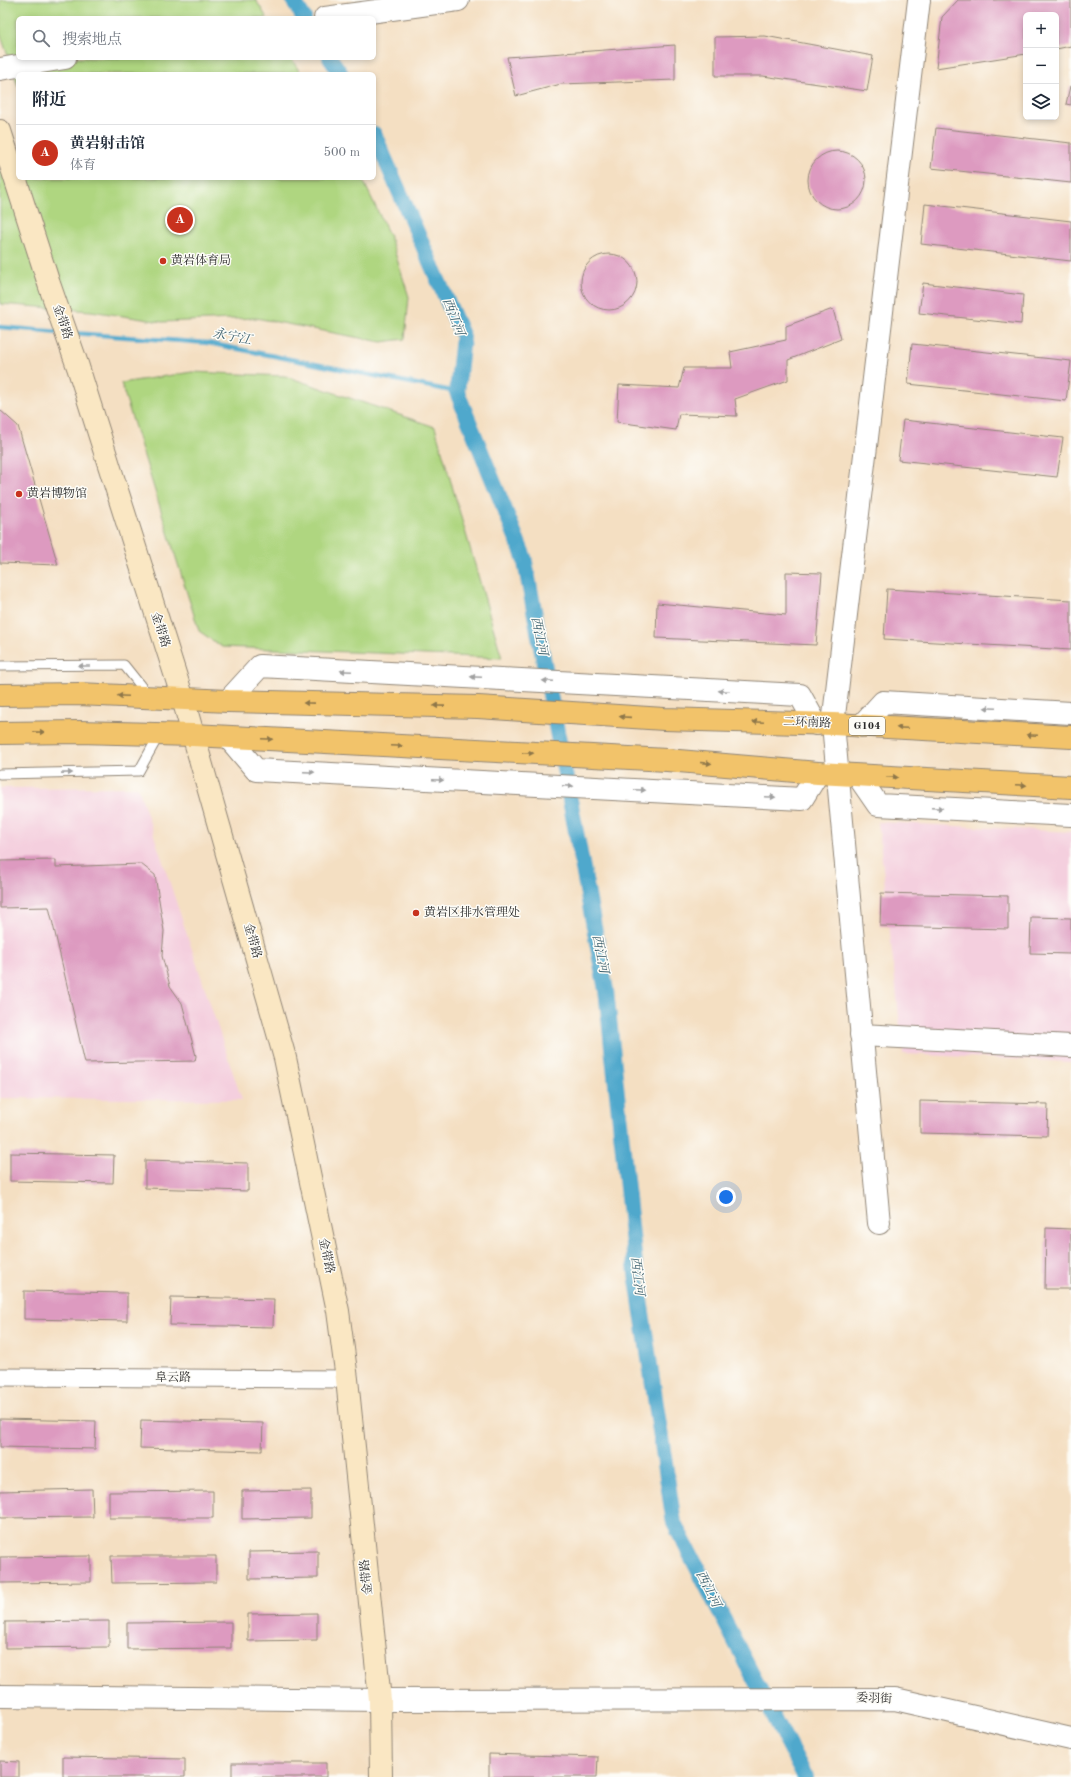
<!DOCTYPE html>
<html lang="zh">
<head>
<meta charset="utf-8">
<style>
  :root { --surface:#fff; --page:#f6f6f7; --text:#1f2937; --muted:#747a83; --line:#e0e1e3; --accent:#c8321e }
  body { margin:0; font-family:"Old Standard TT","Noto Serif SC",serif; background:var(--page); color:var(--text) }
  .controls { position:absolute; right:12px; top:12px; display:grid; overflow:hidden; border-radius:6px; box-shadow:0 2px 6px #0003 }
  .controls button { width:36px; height:36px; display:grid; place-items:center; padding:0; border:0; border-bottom:1px solid var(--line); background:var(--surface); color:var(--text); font:20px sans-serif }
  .you { position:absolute; left:726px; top:1197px; width:14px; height:14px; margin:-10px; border:3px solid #fff; border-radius:50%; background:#1a73e8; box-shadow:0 0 0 6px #1a73e833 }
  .badge { display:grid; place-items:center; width:26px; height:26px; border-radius:50%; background:var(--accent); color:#fff; font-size:13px; font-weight:700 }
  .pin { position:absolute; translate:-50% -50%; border:2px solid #fff; box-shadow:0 1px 4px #0006 }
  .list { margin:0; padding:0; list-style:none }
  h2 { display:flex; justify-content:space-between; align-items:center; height:52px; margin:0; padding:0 16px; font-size:17px }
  h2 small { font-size:13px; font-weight:400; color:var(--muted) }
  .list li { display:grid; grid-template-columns:26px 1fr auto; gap:12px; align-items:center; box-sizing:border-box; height:56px; padding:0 16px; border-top:1px solid var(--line) }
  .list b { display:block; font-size:15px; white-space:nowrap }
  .list p { margin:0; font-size:13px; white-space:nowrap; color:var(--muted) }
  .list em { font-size:13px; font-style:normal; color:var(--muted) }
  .icon { flex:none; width:22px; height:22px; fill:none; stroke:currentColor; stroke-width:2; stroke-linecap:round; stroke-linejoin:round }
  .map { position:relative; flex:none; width:1071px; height:1777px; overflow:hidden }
  .search { position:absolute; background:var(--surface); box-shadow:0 2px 6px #0003; left:16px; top:16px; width:360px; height:44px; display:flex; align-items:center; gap:10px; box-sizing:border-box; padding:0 14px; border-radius:6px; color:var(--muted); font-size:15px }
  .panel { position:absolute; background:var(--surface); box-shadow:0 2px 6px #0003; left:16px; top:72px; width:360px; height:108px; border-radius:6px }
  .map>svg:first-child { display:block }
</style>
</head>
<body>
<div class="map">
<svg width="1071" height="1777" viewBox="0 0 1071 1777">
  <rect width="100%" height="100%" fill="#fdfcf7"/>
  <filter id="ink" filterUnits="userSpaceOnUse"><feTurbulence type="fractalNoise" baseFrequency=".025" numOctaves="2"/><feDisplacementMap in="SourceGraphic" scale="8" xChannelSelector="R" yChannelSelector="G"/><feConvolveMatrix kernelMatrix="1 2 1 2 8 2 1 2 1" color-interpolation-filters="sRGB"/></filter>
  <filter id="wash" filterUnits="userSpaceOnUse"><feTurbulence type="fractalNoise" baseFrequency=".012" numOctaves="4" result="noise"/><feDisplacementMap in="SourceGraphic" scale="16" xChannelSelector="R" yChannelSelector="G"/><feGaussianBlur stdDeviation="0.9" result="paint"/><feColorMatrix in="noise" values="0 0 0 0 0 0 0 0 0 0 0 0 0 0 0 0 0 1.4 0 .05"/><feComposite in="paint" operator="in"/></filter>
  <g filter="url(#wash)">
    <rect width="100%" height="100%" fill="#f4dfc2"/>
    <g fill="#f4cfde">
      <polygon points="138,787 242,1100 0,1098 0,788"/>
      <polygon points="878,822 1071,832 1071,1062 903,1054"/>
    </g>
    <g fill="#afd680" stroke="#6d8056">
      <polygon points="0,0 256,0 267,18 18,18 18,58 291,58 301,74 18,74 18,86 0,33"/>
      <polygon points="18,162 18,178 362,178 390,237 409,297 405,339 381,342 256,318 162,322 91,311 0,304 0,173"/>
      <polygon points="192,372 285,376 435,427 502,658 222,647 199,631 121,383"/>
    </g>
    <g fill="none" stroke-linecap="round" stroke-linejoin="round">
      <g stroke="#4fa8cc" stroke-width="4.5">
        <polyline points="0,327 60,332"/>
        <polyline points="73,333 208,343 457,392"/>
      </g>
      <g stroke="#4fa8cc" stroke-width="16">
        <polyline points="293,0 304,18"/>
        <polyline points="330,58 341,74"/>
        <polyline points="374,134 463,337 457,392 524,557 606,990 636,1273 674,1523 805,1777"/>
      </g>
    </g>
    <g id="blocks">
      <g fill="#dd9ac0">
        <polygon points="958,0 1071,0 1071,46 1056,49 1056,15 1026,15 1026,54 936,68 942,17"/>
        <polygon points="765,36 873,56 867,91 763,76 715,76 715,37"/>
        <polygon points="675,45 675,80 561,84 516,96 507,57"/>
        <polygon points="1070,86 1071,86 1071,105 1066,104"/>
        <polygon points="936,128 1071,143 1071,183 931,168"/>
        <circle cx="837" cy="180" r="29"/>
        <polygon points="925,204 1071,221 1071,261 921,244"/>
        <circle cx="609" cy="282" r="28"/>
        <polygon points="923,283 1023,295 1021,324 919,313"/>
        <polygon points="833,309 841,339 788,360 788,380 735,399 737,416 679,414 676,430 617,422 619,385 679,388 684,368 732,368 730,352 786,340 786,326"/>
        <polygon points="912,344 1071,361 1066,401 908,384"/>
        <polygon points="0,410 18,426 58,565 0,563"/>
        <polygon points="903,420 1063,438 1057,477 898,460"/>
        <polygon points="786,572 822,573 816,645 656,638 657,603 786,615"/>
        <polygon points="887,589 1071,600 1071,650 884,639"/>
        <polygon points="56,860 56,867 141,864 155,875 164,931 162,956 170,986 182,1003 196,1056 195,1061 85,1063 49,907 0,908 0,861"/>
        <polygon points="881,893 1008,896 1008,929 880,926"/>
        <polygon points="1031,917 1071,918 1071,954 1030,953"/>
        <polygon points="920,1101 1048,1104 1047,1136 920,1133"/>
        <polygon points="10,1153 114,1155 113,1183 10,1181"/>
        <polygon points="145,1160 248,1163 248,1191 145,1188"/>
        <polygon points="1046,1228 1071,1229 1071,1289 1045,1289"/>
        <polygon points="24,1291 127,1293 127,1321 24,1319"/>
        <polygon points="171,1297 274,1299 273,1327 170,1325"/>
        <polygon points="0,1419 96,1421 95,1449 0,1447"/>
        <polygon points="141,1420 263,1423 262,1451 140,1448"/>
        <polygon points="92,1489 93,1517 0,1518 0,1491"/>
        <polygon points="311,1490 311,1518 242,1519 242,1491"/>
        <polygon points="213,1491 213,1518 109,1518 109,1492"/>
        <polygon points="318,1551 318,1578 249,1579 249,1552"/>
        <polygon points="91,1556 91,1582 0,1583 0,1557"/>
        <polygon points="111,1556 216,1556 216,1582 112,1583"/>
        <polygon points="317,1613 317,1640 248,1641 248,1614"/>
        <polygon points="109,1621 109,1647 5,1648 5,1622"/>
        <polygon points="231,1622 231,1648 127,1649 127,1623"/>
        <polygon points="489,1754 598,1757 597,1777 489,1777"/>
        <polygon points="63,1757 185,1759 185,1777 63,1777"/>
        <polygon points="0,1761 19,1762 19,1777 0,1777"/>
        <rect x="232" y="1763" width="94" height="14"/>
      </g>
    </g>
  </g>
  <g filter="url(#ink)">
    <use href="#blocks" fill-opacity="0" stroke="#908576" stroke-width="1"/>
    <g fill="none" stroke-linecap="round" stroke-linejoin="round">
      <g stroke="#908576" stroke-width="11">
        <g id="service">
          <polyline points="0,666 124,665 148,695"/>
          <polyline points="0,774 139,771 159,735"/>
        </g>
      </g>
      <g stroke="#908576" stroke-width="19">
        <polyline id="minor" points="0,1377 347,1379"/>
      </g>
      <g stroke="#908576" stroke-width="24">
        <g id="tertiary">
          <polyline points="325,18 458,0"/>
          <polyline points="0,69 65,58"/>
          <polyline points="228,701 260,666 800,695 816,724"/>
          <polyline points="861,726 883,702 1071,713"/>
          <polyline points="228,737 256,770 802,799 818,773"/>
          <polyline points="858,776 878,805 1071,815"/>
          <polyline points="861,1035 1071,1046"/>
          <polyline points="879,1223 833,724 919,0"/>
          <polyline points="0,1696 380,1700 895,1699 1071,1739"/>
        </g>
      </g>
      <g stroke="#908576" stroke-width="24">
        <polyline id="secondary" points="0,131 49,284 78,367 183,699 285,1058 338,1311 347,1379 380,1700 381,1777"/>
      </g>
      <g stroke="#908576" stroke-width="24">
        <g id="trunk">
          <polyline points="0,695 79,694 228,701 478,707 664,719 833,724 1071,737"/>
          <polyline points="0,733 79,732 193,735 667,760 818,773 1071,787"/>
        </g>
      </g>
      <use href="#service" stroke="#fff" stroke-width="9"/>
      <use href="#minor" stroke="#fff" stroke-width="17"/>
      <use href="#tertiary" stroke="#fff" stroke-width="22"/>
      <use href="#secondary" stroke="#fae7c3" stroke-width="22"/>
      <use href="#trunk" stroke="#f2c36a" stroke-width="22"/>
    </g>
    <defs><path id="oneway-solid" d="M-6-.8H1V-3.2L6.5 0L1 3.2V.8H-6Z"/></defs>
    <g fill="#a0a0a0">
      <use href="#oneway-solid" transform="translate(84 666) rotate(180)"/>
      <use href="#oneway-solid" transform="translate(346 671) rotate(-177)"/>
      <use href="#oneway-solid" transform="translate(476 677) rotate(-177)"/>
      <use href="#oneway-solid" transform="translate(548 681) rotate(-177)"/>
      <use href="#oneway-solid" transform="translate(724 691) rotate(-177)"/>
      <use href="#oneway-solid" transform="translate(990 708) rotate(-177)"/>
      <use href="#oneway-solid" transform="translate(309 772) rotate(3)"/>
      <use href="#oneway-solid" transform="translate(67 773) rotate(-1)"/>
      <use href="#oneway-solid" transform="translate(438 780) rotate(3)"/>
      <use href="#oneway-solid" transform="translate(568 786) rotate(3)"/>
      <use href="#oneway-solid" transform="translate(640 790) rotate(3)"/>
      <use href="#oneway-solid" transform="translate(770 797) rotate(3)"/>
      <use href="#oneway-solid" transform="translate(937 808) rotate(3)"/>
    </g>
    <g fill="#8e774a">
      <use href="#oneway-solid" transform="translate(123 696) rotate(-177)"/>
      <use href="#oneway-solid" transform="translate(309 703) rotate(-179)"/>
      <use href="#oneway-solid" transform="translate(439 706) rotate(-179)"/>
      <use href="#oneway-solid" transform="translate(625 717) rotate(-176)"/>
      <use href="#oneway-solid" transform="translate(758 722) rotate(-178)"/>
      <use href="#oneway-solid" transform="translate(902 728) rotate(-177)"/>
      <use href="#oneway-solid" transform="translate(39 732) rotate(-1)"/>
      <use href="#oneway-solid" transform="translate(1032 735) rotate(-177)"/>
      <use href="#oneway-solid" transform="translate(267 739) rotate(3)"/>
      <use href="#oneway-solid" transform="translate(397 746) rotate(3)"/>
      <use href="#oneway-solid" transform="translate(528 753) rotate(3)"/>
      <use href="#oneway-solid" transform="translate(706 763) rotate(5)"/>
      <use href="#oneway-solid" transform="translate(892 777) rotate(3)"/>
      <use href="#oneway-solid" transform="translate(1021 785) rotate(3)"/>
    </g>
  </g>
  <g fill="#c8321e" stroke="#fdfcf7" stroke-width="1.5">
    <circle cx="163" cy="261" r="4"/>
    <circle cx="19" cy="494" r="4"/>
    <circle cx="416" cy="913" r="4"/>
  </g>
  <g text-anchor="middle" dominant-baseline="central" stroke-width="3" stroke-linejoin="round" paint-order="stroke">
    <rect fill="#fdfcf7" stroke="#6a6a68" stroke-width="1" x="849" y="717" width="36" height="18" rx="3"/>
    <g font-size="11" font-weight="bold" fill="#2b2b2b">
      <text x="867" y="726">G104</text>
    </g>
    <g font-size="12" fill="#2b2b2b" stroke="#fdfcf7" text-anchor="start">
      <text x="171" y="261">黄岩体育局</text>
      <text x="27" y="494">黄岩博物馆</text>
      <text x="424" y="913">黄岩区排水管理处</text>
    </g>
    <g font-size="12" fill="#2b2b2b" stroke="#fdfcf7">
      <text transform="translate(62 322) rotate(71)">金带路</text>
      <text transform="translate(160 630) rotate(72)">金带路</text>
      <text transform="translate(807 723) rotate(2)">二环南路</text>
      <text transform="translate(252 941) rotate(74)">金带路</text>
      <text transform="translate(326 1256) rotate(78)">金带路</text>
      <text x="173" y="1378">阜云路</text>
      <text transform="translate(367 1577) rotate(-96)">金带路</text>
      <text transform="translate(874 1699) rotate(2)">委羽街</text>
    </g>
    <g font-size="13" font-style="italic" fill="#395d6b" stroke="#fdfcf7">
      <text transform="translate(453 317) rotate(69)">西江河</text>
      <text transform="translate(232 337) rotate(11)">永宁江</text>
      <text transform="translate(539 636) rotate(79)">西江河</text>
      <text transform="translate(600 954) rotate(79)">西江河</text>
      <text transform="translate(637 1276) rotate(83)">西江河</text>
      <text transform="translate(708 1589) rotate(63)">西江河</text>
    </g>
  </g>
</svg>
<div class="controls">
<button>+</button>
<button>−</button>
<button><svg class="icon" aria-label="layers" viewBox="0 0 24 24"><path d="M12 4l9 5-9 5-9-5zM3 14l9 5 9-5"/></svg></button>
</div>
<div class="you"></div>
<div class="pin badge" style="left:180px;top:220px">A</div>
<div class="search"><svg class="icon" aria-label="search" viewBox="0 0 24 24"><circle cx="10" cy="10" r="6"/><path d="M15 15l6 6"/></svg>搜索地点</div>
<section class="panel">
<h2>附近<small></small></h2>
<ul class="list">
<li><span class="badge">A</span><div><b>黄岩射击馆</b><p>体育</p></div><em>500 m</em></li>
</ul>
</section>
</div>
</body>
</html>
